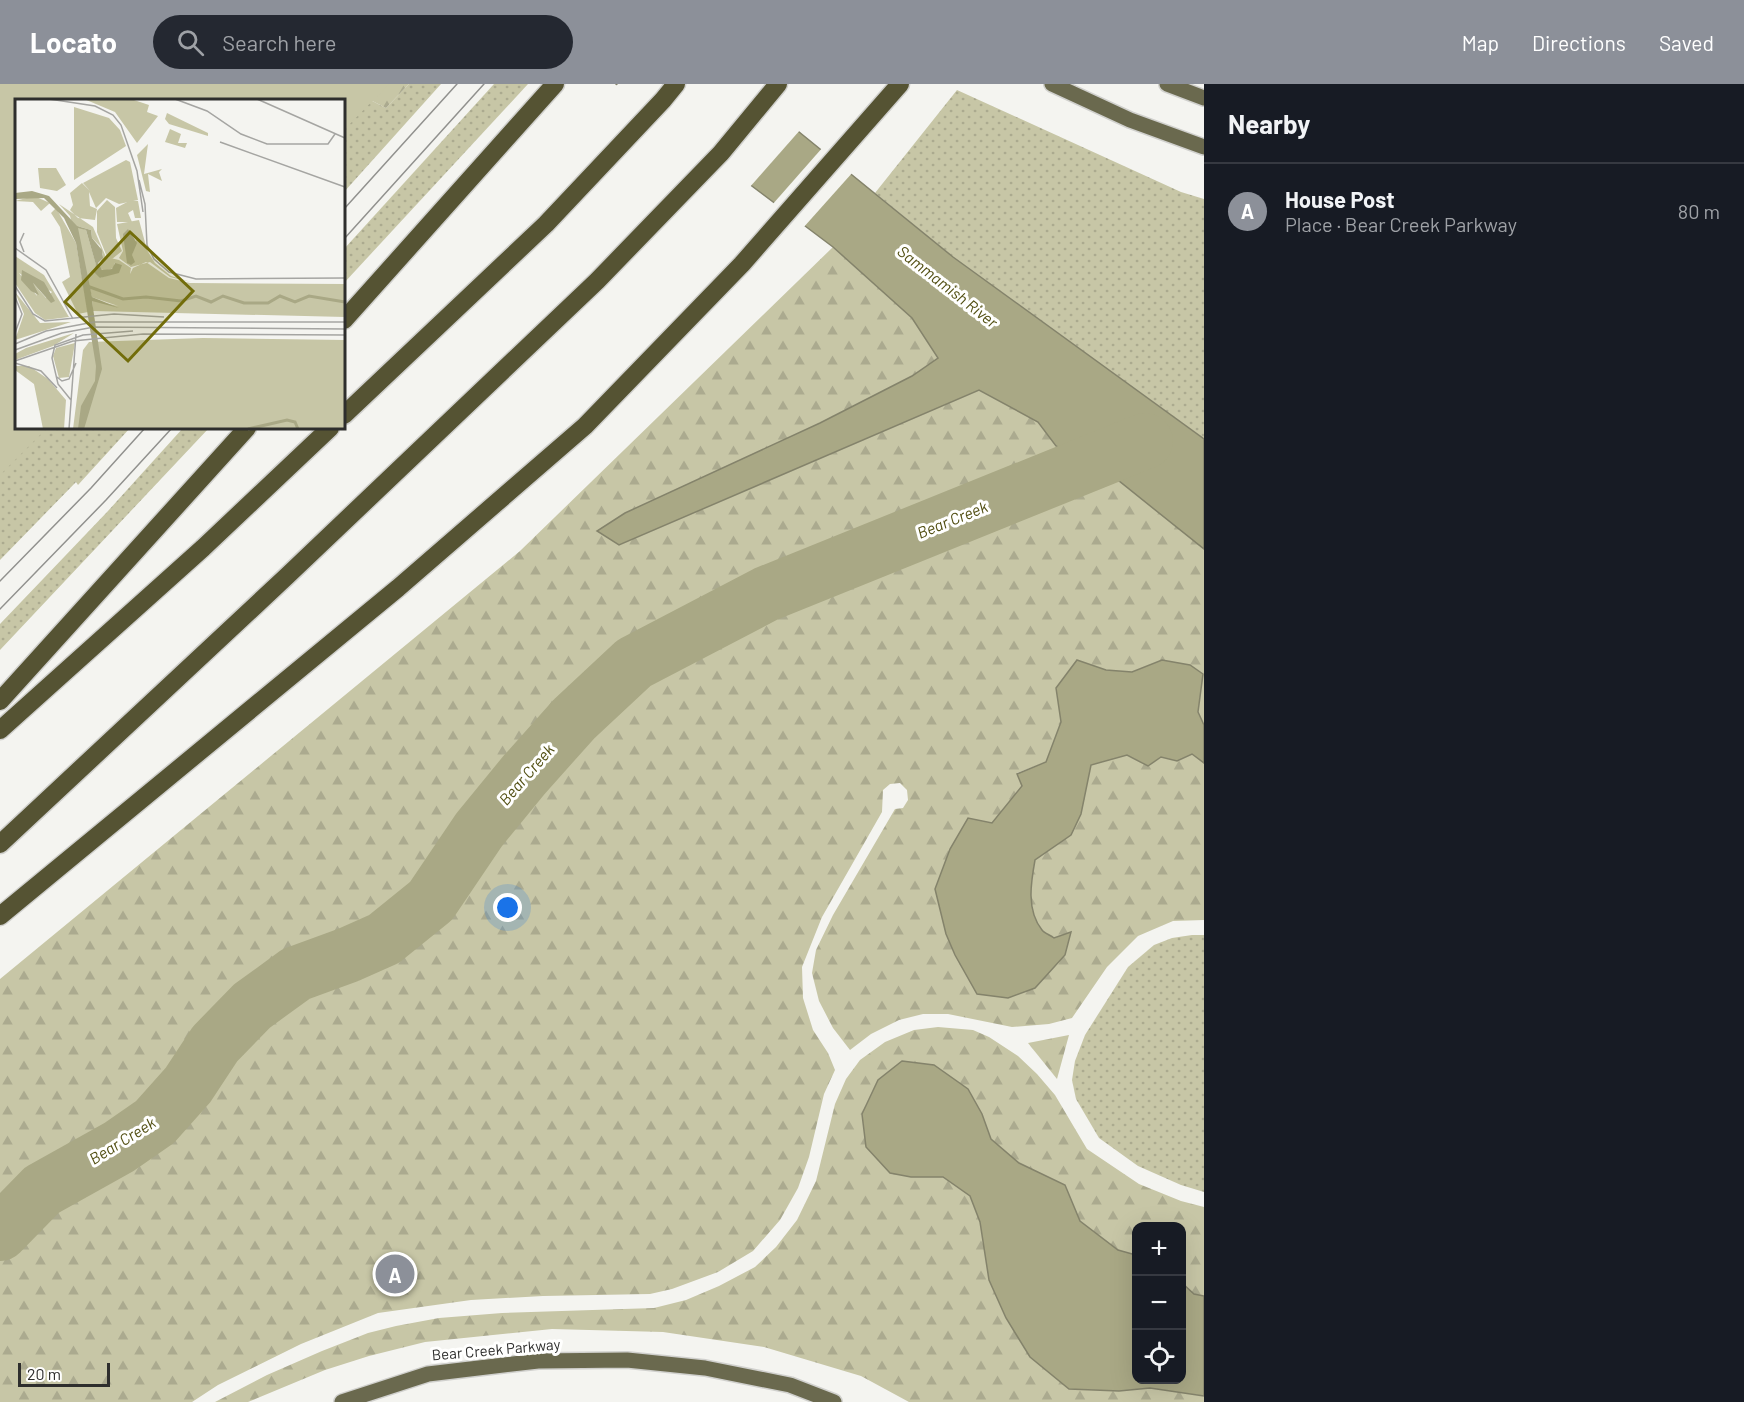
<!DOCTYPE html>
<html lang="en">
<head>
<meta charset="utf-8">
<style>
  :root { --surface:#171b24; --page:#242831; --text:#f1f3f6; --muted:#9ea1a6; --line:#363941; --accent:#8c9099 }
  body { margin:0; font-family:Barlow,sans-serif; background:var(--page); color:var(--text) }
  .controls { position:absolute; right:18px; bottom:18px; display:grid; overflow:hidden; border-radius:12px; box-shadow:0 6px 24px #0002 }
  .controls button { width:54px; height:54px; display:grid; place-items:center; padding:0; border:0; border-bottom:2px solid var(--line); background:var(--surface); color:var(--text); font:30px sans-serif }
  .scale { position:absolute; left:18px; bottom:15px; width:92px; box-sizing:border-box; padding-left:6px; border:3px solid #2e2e2d; border-top:0; font-size:16px; line-height:21px; white-space:nowrap; color:#2e2e2d; -webkit-text-stroke:4px #fffffe; paint-order:stroke }
  .you { position:absolute; left:508px; top:824px; width:21px; height:21px; margin:-15px; border:4px solid #fff; border-radius:50%; background:#1a73e8; box-shadow:0 0 0 9px #1a73e833 }
  .badge { display:grid; place-items:center; width:39px; height:39px; border-radius:50%; background:var(--accent); color:#fff; font-size:20px; font-weight:700 }
  .pin { position:absolute; translate:-50% -50%; border:3px solid #fff; box-shadow:0 2px 6px #0006 }
  .list { margin:0; padding:0; list-style:none }
  h2 { display:flex; justify-content:space-between; align-items:center; height:78px; margin:0; padding:0 24px; font-size:26px }
  h2 small { font-size:20px; font-weight:400; color:var(--muted) }
  .list li { display:grid; grid-template-columns:39px 1fr auto; gap:18px; align-items:center; box-sizing:border-box; height:96px; padding:0 24px; border-top:2px solid var(--line) }
  .list b { display:block; font-size:22px; white-space:nowrap }
  .list p { margin:0; font-size:20px; white-space:nowrap; color:var(--muted) }
  .list em { font-size:20px; font-style:normal; color:var(--muted) }
  .icon { flex:none; width:33px; height:33px; fill:none; stroke:currentColor; stroke-width:2; stroke-linecap:round; stroke-linejoin:round }
  .map { position:relative; flex:none; width:1204px; height:1318px; overflow:hidden }
  header { display:flex; align-items:center; gap:36px; box-sizing:border-box; height:84px; padding:0 30px; background:var(--accent); color:#fff }
  header strong { font-size:28px }
  nav { display:flex; gap:33px; margin-inline-start:auto; font-size:21px }
  .search { width:420px; height:54px; background:var(--page); display:flex; align-items:center; gap:15px; box-sizing:border-box; padding:0 21px; border-radius:33px; color:var(--muted); font-size:22px }
  main { display:flex }
  aside { flex:1; background:var(--surface) }
  .map>svg:first-child { display:block }
</style>
</head>
<body>
<header>
<strong>Locato</strong>
<div class="search"><svg class="icon" aria-label="search" viewBox="0 0 24 24"><circle cx="10" cy="10" r="6"/><path d="M15 15l6 6"/></svg>Search here</div>
<nav><a>Map</a><a>Directions</a><a>Saved</a></nav>
</header>
<main>
<div class="map">
<svg width="1204" height="1318" viewBox="0 0 1204 1318">
  <defs>
    <pattern id="grass-dots" width="8" height="8" patternUnits="userSpaceOnUse" patternTransform="scale(1.5)"><rect width="8" height="8" fill="#c7c6a6"/><path d="M2 2h.1M6 6h.1" fill="none" stroke="#abaa8f" stroke-width="1.8" stroke-linecap="round"/></pattern>
    <pattern id="forest-firs" width="22" height="20" patternUnits="userSpaceOnUse" patternTransform="scale(1.5)"><rect width="22" height="20" fill="#c7c6a6"/><path d="M5 1l3.5 6h-7zM16 11l3.5 6h-7z" fill="#abaa8f"/></pattern>
  </defs>
  <rect width="100%" height="100%" fill="#f4f4f0"/>
  <g fill="url(#grass-dots)">
    <polygon points="0,0 339,0 386,24 409,0 441,0 344,108 344,16 16,16 16,344 130,344 78,401 76,398 0,476"/>
    <polygon points="494,0 528,0 344,199 344,165"/>
    <polygon points="957,6 1181,108 1204,115 1204,355 953,173 875,109"/>
    <polygon points="183,344 209,344 0,566 0,540 108,427"/>
    <polygon points="1192,851 1204,851 1204,1108 1181,1101 1138,1082 1099,1054 1076,1015 1072,996 1075,977 1085,951 1128,883 1154,861 1172,854"/>
  </g>
  <g fill="url(#forest-firs)">
    <polygon points="339,0 409,0 386,24"/>
    <path d="M833 163 912 234 938 274 912 292 820 339 619 461 979 306 1038 338 1056 362 1119 397 1204 463V641L1198 628 1203 590 1162 576 1132 588 1106 586 1077 576 1056 604 1061 638 1046 678 1017 689 1023 702 992 739 946 850 955 871 977 910 1070 848 1054 854C1050 851 1044 849 1042 846 1026 826 1031 799 1035 776L1071 750 1081 730 1090 681 1127 671 1148 682 1161 673 1177 677 1192 670 1204 679V836L1173 837 1138 852 1107 883 1072 934 1049 940 1012 943 948 930H923L899 936 871 950 850 966 833 944 819 917 812 889 816 866 833 831 895 725 903 724 908 716 907 706 900 699 890 700 883 706 882 728 822 833 802 883 803 914 813 946 828 969 835 986 824 1010 809 1073 798 1104 780 1136 753 1167 718 1188 672 1205 650 1210 543 1212 471 1216 378 1229 301 1260 218 1301 192 1318H0V895L520 467Z"/>
    <polygon points="938,943 973,946 989,953 1018,972 1037,990 1055,1011 1087,1065 1139,1100 1181,1117 1204,1123 1204,1212 1194,1210 1182,1199 1182,1142 1136,1142 1136,1171 1118,1166 1080,1137 1065,1101 1019,1079 991,1055 982,1030 878,996 862,1030 866,1063 911,1093 943,1093 970,1112 980,1138 989,1196 1006,1234 1069,1305 1119,1307 1150,1304 1204,1312 1204,1318 909,1318 861,1292 764,1263 663,1248 552,1245 425,1258 369,1272 325,1286 248,1318 215,1318 267,1291 322,1267 368,1249 396,1242 439,1234 502,1229 654,1224 686,1216 719,1202 755,1183 776,1163 797,1136 816,1097 835,1020 846,995 860,976 885,958 914,946"/>
    <polygon points="1069,951 1057,995 1028,959"/>
  </g>
  <polygon fill="#c7c6a6" points="0,0 389,0 344,46 344,16 16,16 16,344 47,344 0,391"/>
  <g fill="#a9a885" stroke="#84836b" stroke-width="1.5">
    <polygon points="616,0 740,0 953,173 1204,355 1204,465 1119,397 1056,362 1038,338 979,306 619,461 597,447 625,429 820,339 912,292 938,274 912,234 833,163"/>
    <path d="M1077 576 1106 586 1132 588 1162 576 1190 581 1203 590 1198 628 1204 641V679L1192 670 1177 677 1161 673 1148 682 1127 671 1091 681 1081 730 1071 751 1035 776C1031 798 1026 826 1042 846 1044 849 1050 851 1054 854L1071 848 1065 871 1035 904 1008 914 977 910 955 871 946 850 935 805 950 765 968 734 992 739 1022 702 1017 690 1046 678 1061 638 1056 604Z"/>
    <polygon points="902,977 934,981 968,1005 982,1030 991,1055 1019,1079 1065,1101 1080,1137 1118,1166 1136,1171 1136,1296 1182,1296 1182,1199 1194,1210 1204,1212 1204,1312 1150,1304 1119,1307 1069,1305 1030,1273 1006,1234 989,1196 980,1138 970,1112 943,1093 911,1093 890,1089 866,1063 862,1030 878,996"/>
  </g>
  <g fill="#f4f4f0">
    <polygon points="618,0 745,0 801,45 749,104 615,3"/>
    <polygon points="823,63 853,88 803,144 772,121"/>
  </g>
  <g fill="none" stroke-linecap="round" stroke-linejoin="round">
    <polyline stroke="#a9a885" stroke-width="56" points="0,1149 42,1106 119,1063 155,1038 188,1001 215,960 252,922 296,890 348,871 384,855 431,817 479,746 524,691 574,635 634,579 766,510 1145,357"/>
    <g stroke="#d0d0cd" stroke-width="18">
      <g id="major">
        <polyline points="1052,0 1130,36 1204,63"/>
        <polyline points="1167,0 1204,14"/>
        <polyline points="342,1318 428,1290 538,1277 627,1276 705,1284 790,1301 834,1318"/>
      </g>
    </g>
    <g stroke="#d0d0cd" stroke-width="21">
      <g id="highway">
        <polyline points="344,236 555,0"/>
        <polyline points="344,331 546,140 663,16 676,0"/>
        <polyline points="0,617 247,344"/>
        <polyline points="0,646 203,464 330,344"/>
        <polyline points="0,760 287,492 597,197 721,69 778,0"/>
        <polyline points="0,832 398,504 585,342 742,180 900,0"/>
      </g>
    </g>
    <use href="#major" stroke="#6a694e" stroke-width="15"/>
    <use href="#highway" stroke="#555333" stroke-width="18"/>
    <g stroke="#91918e" stroke-width="1.5">
      <polyline points="344,125 457,0"/>
      <polyline points="344,155 484,0"/>
      <polyline points="0,497 91,404 145,344"/>
      <polyline points="0,525 106,416 172,344"/>
    </g>
  </g>
  <g text-anchor="middle" dominant-baseline="central" stroke-width="6" stroke-linejoin="round" paint-order="stroke">
    <g font-size="15" fill="#2e2e2d" stroke="#fffffe">
      <text transform="translate(496 1265) rotate(-5)">Bear Creek Parkway</text>
    </g>
    <g font-size="16" font-style="italic" fill="#514e11" stroke="#fffffe">
      <text transform="translate(948 202) rotate(38)">Sammamish River</text>
      <text transform="translate(952 435) rotate(-22)">Bear Creek</text>
      <text transform="translate(526 690) rotate(-49)">Bear Creek</text>
      <text transform="translate(122 1056) rotate(-32)">Bear Creek</text>
    </g>
  </g>
  <g transform="translate(15 15)">
    <rect width="330" height="330" fill="#f4f4f0"/>
    <path d="M19 97 35 104 26 112 18 103 0 102ZM92 101 100 108 101 139 107 152 97 160 92 158 82 133V112ZM114 102H123L126 119H120L118 111 113 114 117 123H102L101 109ZM41 109 61 144 73 213 63 215 47 183 55 178 45 128 36 114ZM0 193 25 224 56 223 0 241 9 215ZM59 234 38 247 0 261V255L11 249ZM60 244 54 278 44 279 38 257 41 249Z" fill="#c7c6a6"/>
    <path d="M155 30 166 35 163 44H172L170 49 150 43ZM133 45 129 75 147 70 144 73 147 82 133 75 135 93 131 92 122 56ZM111 61 115 63 123 101 104 105 91 99 81 109 74 93 75 107 82 110 80 121 63 119 55 111 58 106 55 94 67 84 75 92 68 84ZM44 105 78 128 91 158 104 161 116 169 115 175 118 169 131 163 154 179 175 184 330 185V218L78 212 77 201 103 207 77 198 55 117ZM62 127 76 131 77 139 85 147 88 156 84 168 89 172 99 169V164L105 171 85 179 71 131ZM124 121 132 151 140 164 156 177 176 183 155 178 135 163 116 168 104 159 108 152 102 125ZM114 133 121 141 114 166 110 139ZM0 157 29 176 54 218 30 221 20 214 0 184ZM4 174 37 193 31 199 17 183 22 197ZM0 267H14L33 280 51 301 49 330H28L19 285 0 271Z" fill="#c7c6a6" fill-rule="evenodd"/>
    <path d="M69 0H116L134 6 132 13 143 17 122 44 100 13ZM59 8 94 19 105 31 111 47 59 81ZM152 14 193 34V37L154 25 150 20ZM23 69H41L51 86 42 92 25 89ZM188 239 330 241V330H58L68 251 74 243Z" fill="#c7c6a6"/>
    <path d="M17 92 34 97 62 127 76 131 77 139 87 151 88 159 83 164 87 171 97 170 100 164 107 166 104 174 85 179 79 173 81 166 71 131 63 129 77 198 104 209 77 202 87 270 69 330H63L66 307 80 282 81 267 61 144 49 119 29 99 0 100V94ZM113 130 122 144 117 156 120 163 116 166 112 164 108 135ZM7 171 29 183 40 202 36 204 18 184 24 196 16 192 6 181Z" fill="#a9a885"/>
    <path fill="none" stroke="#a9a885" stroke-width="3" d="M72 187 108 200 131 198 166 202 181 197 196 203 208 197 229 204H253L265 197 280 203 294 197 330 203M233 330 272 321 280 323 283 330"/>
    <path fill="none" stroke="#a5a5a2" stroke-width="1.5" d="M34 0 80 7 98 16 106 26 122 72 128 113M160 0 192 12 226 35 252 45H313L320 35M242 0 330 39M205 43 330 88M124 81 130 105 132 146 139 160 154 173 181 180 330 179M0 149 31 171 58 220M9 153 5 143 9 134M0 187 18 215 30 222 99 215 149 218M0 198 7 215 0 234M0 245 31 232 79 223H330M0 251 47 234 79 228 330 230M0 262 58 242 128 235 330 236M0 264 26 272 42 289M42 278 47 282 54 280 61 264M56 301 43 285 37 259 40 246 68 236 118 232M54 330 61 235"/>
    <path fill="#726d0a" fill-opacity="0.15" stroke="#726d0a" stroke-width="3" d="M115 133 178 192 113 262 50 203Z"/>
    <rect width="330" height="330" fill="none" stroke="#2e2e2d" stroke-width="3"/>
  </g>
</svg>
<div class="controls">
<button>+</button>
<button>−</button>
<button><svg class="icon" aria-label="locate" viewBox="0 0 24 24"><circle cx="12" cy="12" r="6"/><path d="M12 2v4M12 18v4M2 12h4M18 12h4"/></svg></button>
</div>
<div class="scale">20 m</div>
<div class="you"></div>
<div class="pin badge" style="left:395px;top:1190px">A</div>
</div>
<aside>
<h2>Nearby<small></small></h2>
<ul class="list">
<li><span class="badge">A</span><div><b>House Post</b><p>Place · Bear Creek Parkway</p></div><em>80 m</em></li>
</ul>
</aside>
</main>
</body>
</html>
